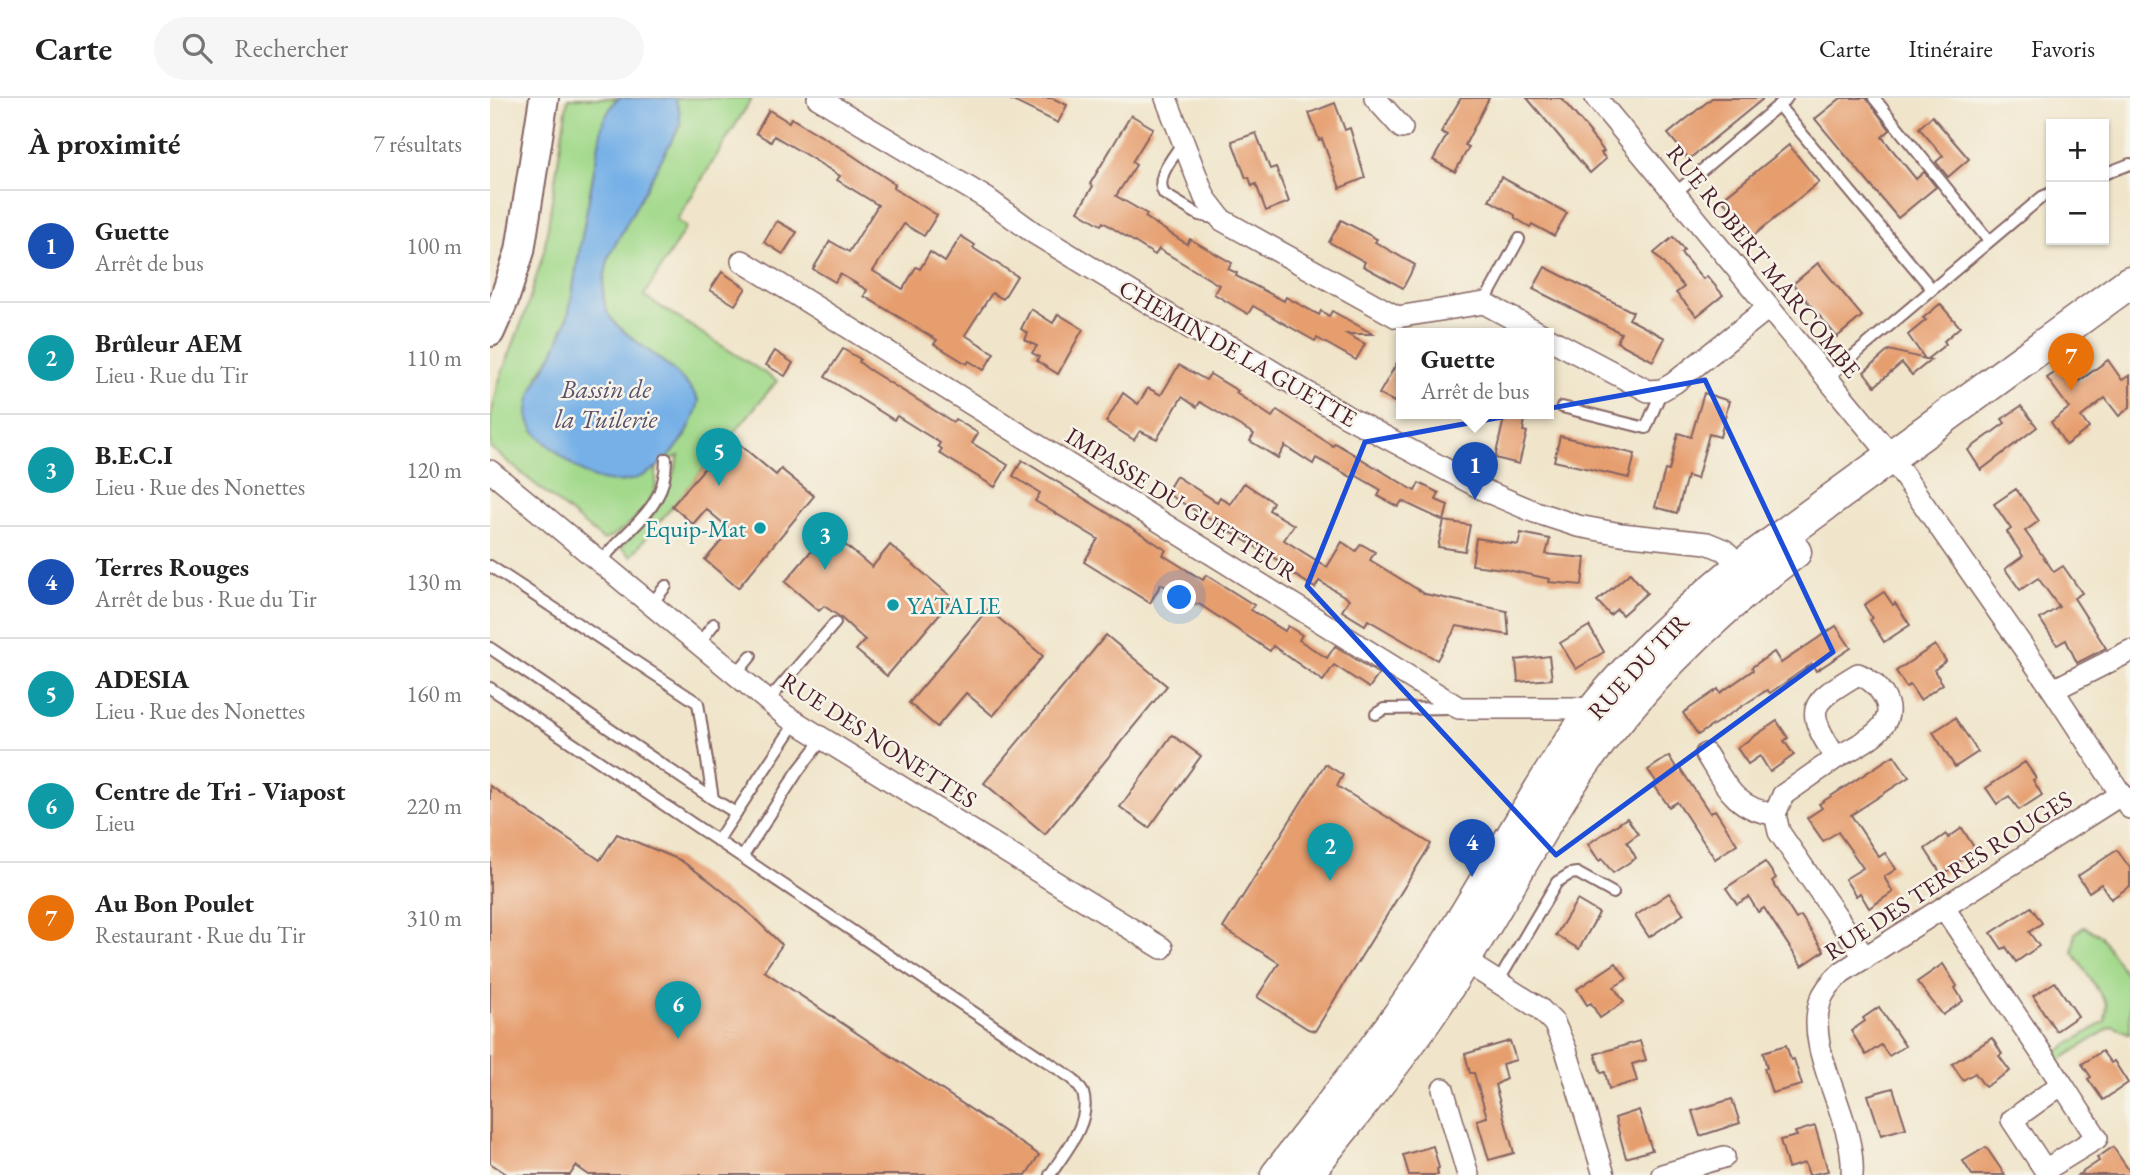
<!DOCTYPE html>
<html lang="fr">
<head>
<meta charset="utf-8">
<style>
  :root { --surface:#fff; --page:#f6f6f6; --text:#222; --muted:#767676; --line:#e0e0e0; --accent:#d1495b }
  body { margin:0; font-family:"EB Garamond",serif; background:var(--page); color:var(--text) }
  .controls { position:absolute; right:21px; top:21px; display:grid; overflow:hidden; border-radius:0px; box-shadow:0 2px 5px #0004 }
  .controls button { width:63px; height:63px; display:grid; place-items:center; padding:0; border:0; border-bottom:2px solid var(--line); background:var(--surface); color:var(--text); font:35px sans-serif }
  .you { position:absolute; left:690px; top:500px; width:24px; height:24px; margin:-18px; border:5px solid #fff; border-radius:50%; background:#1a73e8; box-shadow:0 0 0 10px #1a73e833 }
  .badge { display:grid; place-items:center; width:46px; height:46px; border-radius:50%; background:var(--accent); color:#fff; font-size:23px; font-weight:700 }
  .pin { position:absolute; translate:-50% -58px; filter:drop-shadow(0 2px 4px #0008) }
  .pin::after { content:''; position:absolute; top:37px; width:24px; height:21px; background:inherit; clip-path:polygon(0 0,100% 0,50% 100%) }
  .popup { position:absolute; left:906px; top:230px; width:158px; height:91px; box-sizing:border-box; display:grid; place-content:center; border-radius:0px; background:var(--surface); filter:drop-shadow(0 2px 5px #0005); font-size:23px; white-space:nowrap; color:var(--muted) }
  .popup b { font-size:26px; color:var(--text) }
  .popup::after { content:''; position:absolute; left:50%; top:100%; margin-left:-14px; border:14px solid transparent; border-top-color:var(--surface) }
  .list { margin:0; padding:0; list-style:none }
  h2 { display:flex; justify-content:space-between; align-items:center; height:91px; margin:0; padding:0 28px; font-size:30px }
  h2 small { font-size:23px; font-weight:400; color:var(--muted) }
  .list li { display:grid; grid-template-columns:46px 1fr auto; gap:21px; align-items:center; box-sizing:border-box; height:112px; padding:0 28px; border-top:2px solid var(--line) }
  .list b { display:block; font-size:26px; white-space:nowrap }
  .list p { margin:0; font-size:23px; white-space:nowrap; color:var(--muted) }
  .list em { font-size:23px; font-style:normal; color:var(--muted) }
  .icon { flex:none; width:38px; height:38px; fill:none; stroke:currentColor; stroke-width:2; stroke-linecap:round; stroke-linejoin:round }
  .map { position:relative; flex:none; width:1640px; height:1077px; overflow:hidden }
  header { display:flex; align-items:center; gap:42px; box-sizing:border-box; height:98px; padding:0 35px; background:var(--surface); border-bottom:2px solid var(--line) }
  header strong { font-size:33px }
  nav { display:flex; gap:38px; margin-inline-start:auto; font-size:24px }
  .search { width:490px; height:63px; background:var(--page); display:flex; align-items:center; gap:18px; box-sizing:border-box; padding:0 24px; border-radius:38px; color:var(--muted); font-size:26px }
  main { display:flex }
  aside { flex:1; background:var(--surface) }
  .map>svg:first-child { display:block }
</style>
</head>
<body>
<header>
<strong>Carte</strong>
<div class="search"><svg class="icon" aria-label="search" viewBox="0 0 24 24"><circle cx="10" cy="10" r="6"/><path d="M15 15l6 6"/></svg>Rechercher</div>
<nav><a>Carte</a><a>Itinéraire</a><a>Favoris</a></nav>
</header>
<main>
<aside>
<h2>À proximité<small>7 résultats</small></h2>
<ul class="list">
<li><span class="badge" style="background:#1a4fb4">1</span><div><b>Guette</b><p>Arrêt de bus</p></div><em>100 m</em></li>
<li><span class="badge" style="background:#0f9aa8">2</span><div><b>Brûleur AEM</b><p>Lieu · Rue du Tir</p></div><em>110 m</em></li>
<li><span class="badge" style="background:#0f9aa8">3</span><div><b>B.E.C.I</b><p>Lieu · Rue des Nonettes</p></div><em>120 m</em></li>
<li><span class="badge" style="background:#1a4fb4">4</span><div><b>Terres Rouges</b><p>Arrêt de bus · Rue du Tir</p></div><em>130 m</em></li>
<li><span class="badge" style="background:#0f9aa8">5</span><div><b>ADESIA</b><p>Lieu · Rue des Nonettes</p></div><em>160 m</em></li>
<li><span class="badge" style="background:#0f9aa8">6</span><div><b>Centre de Tri - Viapost</b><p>Lieu</p></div><em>220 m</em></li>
<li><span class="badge" style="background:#e8710a">7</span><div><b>Au Bon Poulet</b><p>Restaurant · Rue du Tir</p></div><em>310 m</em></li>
</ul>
</aside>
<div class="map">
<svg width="1640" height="1077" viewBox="0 0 1640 1077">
  <rect width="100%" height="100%" fill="#f7f3e8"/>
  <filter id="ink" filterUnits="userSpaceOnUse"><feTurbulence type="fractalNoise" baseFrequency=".0143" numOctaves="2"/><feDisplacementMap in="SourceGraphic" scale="14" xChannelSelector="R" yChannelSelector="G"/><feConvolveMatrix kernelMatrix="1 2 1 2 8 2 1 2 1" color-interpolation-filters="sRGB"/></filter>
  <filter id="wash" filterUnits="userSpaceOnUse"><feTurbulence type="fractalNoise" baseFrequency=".00686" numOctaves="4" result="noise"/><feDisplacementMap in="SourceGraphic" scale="28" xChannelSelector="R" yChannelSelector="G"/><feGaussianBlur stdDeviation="1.57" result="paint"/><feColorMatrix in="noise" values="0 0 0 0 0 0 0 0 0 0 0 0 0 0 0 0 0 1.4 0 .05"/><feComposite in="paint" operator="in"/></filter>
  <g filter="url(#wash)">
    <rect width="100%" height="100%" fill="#f0e5ca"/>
    <g fill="#a2d98b" stroke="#767c5b" stroke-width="2">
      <path d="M78 0H130L124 4 104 71 78 218 64 254 48 277 44 333 69 356 147 380 167 369C165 376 167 383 165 391 160 409 130 438 113 442L0 349V322L9 283 36 213 54 153Z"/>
      <path d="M185 0H262L187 122 196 129 154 198 287 283 141 458 130 449C167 416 175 405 189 358L176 363V361L196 338 209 303C194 277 168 261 146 243 135 234 121 225 116 211 110 194 115 175 119 158L190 27Z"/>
      <polygon points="1594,829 1610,837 1640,883 1640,936 1623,928 1567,964 1562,957 1615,923 1617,906 1583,854 1585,835"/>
    </g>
    <path fill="#76b0e7" stroke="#606889" stroke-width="2" d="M130 0H185L190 14V27L119 158C115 175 110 194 116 211 121 225 135 234 146 243 169 261 194 277 209 303 199 346 160 393 111 382 94 378 78 364 66 353 54 344 39 332 38 316 38 291 54 274 64 253 69 242 75 229 78 218 83 197 85 175 89 155 97 111 105 67 113 23L124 4Z"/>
    <g id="blocks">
      <g fill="#e69e6e">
        <polygon points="517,0 562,0 577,7 568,25"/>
        <polygon points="971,0 999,0 975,47 979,49 965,74 943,62 957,37 951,34"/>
        <polygon points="1037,0 1071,0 1101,35 1100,36 1114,53 1111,55 1116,61 1100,75"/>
        <polygon points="1222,0 1274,0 1199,61 1178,36"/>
        <polygon points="1351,0 1376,0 1400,32 1392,39 1426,81 1434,74 1446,89 1408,120 1325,21"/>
        <polygon points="845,5 855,32 860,30 875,80 850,90 832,41 829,42 819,15"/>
        <polygon points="279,12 299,24 301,20 356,53 405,86 403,90 447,117 434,138 414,126 383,173 413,191 426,169 430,171 440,154 455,164 471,138 485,147 483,150 527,178 513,201 502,195 475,237 504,255 494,272 479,263 477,266 444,246 447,242 374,198 377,192 350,176 345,184 323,171 340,143 359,154 388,107 347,82 350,78 313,55 284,38 281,44 266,35"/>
        <polygon points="641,17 663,30 642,64 646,67 626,98 657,116 655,119 697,146 700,141 742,165 738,171 747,175 746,178 794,203 796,199 829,217 831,213 839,218 842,213 883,236 857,236 875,246 866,262 827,240 825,243 763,208 758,216 724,196 729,187 669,151 665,157 613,124 611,127 588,113 603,88 600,86"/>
        <polygon points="1442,18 1479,61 1458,79 1446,64 1453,58 1429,30"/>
        <polygon points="766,35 780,71 786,69 799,104 776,113 766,86 762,88 759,79 756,80 742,43"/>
        <polygon points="1299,47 1329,84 1263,138 1232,101"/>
        <polygon points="1011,79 1077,115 1064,138 1042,126 1040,129 1025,120 1025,117 999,102"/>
        <polygon points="851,122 887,141 885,144 925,167 913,190 873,168 875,164 839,144"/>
        <polygon points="287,123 307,134 293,156 274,144"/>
        <polygon points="1183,139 1194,152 1191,155 1213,181 1217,178 1233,197 1207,218 1186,195 1194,189 1164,155"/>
        <polygon points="1328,165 1372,218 1347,239 1303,186"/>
        <polygon points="1055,169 1143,214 1139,221 1175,240 1163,263 1127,244 1131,235 1043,191"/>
        <polygon points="232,174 256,190 245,207 220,192"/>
        <polygon points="1450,206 1470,229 1454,243 1456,246 1437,261 1441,262 1422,277 1412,265 1385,288 1374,274 1399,252 1435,261 1418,237 1436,222 1433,220"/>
        <polygon points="541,211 563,225 568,216 593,231 568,276 547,263 549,259 542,255 547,248 535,242 538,235 531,231"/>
        <polygon points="353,251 370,261 369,264 378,271 463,324 465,321 488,335 482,345 518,367 505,389 449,355 452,351 448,348 450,345 407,318 404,322 335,279"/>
        <polygon points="285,253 303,265 295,278 276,267"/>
        <polygon points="912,256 912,308 889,296"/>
        <polygon points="1618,262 1632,282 1640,277 1640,309 1629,318 1615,300 1591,319 1599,330 1576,347 1561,324 1579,310 1557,280 1577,266 1589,283"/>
        <polygon points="689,267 716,282 720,276 748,293 746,295 782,319 787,312 843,348 845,345 925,393 929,385 949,395 946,402 958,407 954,423 912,403 908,409 888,398 891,392 865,377 863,380 826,360 823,366 795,348 788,360 760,343 764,336 710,304 707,309 692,299 667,341 650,333 644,342 616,324 633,295 648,306 658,290 671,297"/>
        <polygon points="1214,295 1239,303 1230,339 1219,336 1207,381 1197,378 1187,415 1165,409 1175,372 1179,373 1188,335 1201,339"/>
        <polygon points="1531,308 1547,329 1491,372 1478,352 1515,325 1512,321"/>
        <polygon points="1015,316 1036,316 1033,333 1037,334 1029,366 1005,360"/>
        <polygon points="1070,338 1145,356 1139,380 1064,363"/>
        <polygon points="241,339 286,377 291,371 324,398 248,490 215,462 241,432 216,411 203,426 182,408"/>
        <polygon points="532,362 653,437 676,452 673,457 713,482 716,477 764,507 761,512 795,533 798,528 812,537 809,542 837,560 845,548 889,576 879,590 844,567 833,583 783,548 780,553 709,506 705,507 671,486 660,505 594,464 608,441 545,403 550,395 523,378"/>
        <polygon points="686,378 727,404 730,399 740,406 754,385 783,404 779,412 804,427 794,442 837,469 852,444 866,453 871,446 885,454 880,462 935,496 1017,513 1019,537 967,528 947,562 878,522 875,527 852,513 859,501 829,483 825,490 797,472 799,469 676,395"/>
        <polygon points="1526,391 1549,423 1535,433 1564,474 1573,468 1592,495 1584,500 1616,550 1587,565 1576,542 1567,547 1550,521 1569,509 1548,480 1530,492 1515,471 1533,458 1517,434 1521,431 1504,406"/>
        <polygon points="954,423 980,427 975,453 948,449"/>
        <polygon points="338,433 382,469 400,447 463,500 397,578 366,552 375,542 350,519 334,508 329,513 295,484"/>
        <polygon points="1031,435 1060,441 1056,456 1095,460 1092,487 1059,484 1060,481 1013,471 982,467 986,440 1028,447"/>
        <polygon points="1140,475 1157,495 1132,517 1127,511 1120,517 1107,503"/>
        <polygon points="1394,494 1403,507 1405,505 1420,527 1394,544 1380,522 1382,520 1374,507"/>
        <polygon points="498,511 553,558 503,618 476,595 447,629 419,605"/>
        <polygon points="1099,528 1114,554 1086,571 1070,545"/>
        <polygon points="1346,528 1361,550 1326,573 1322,566 1280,595 1277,592 1208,637 1193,615 1228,591 1230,595 1263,572 1262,569 1284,554 1291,565"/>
        <polygon points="616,537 677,588 555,736 494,685"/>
        <polygon points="1445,547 1456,563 1444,572 1453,586 1430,602 1420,587 1416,589 1406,573"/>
        <polygon points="1059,558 1062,581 1028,584 1026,562"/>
        <polygon points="1465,620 1488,654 1465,669 1443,634"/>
        <polygon points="1287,623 1298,640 1294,643 1304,657 1280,674 1270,658 1258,666 1247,650"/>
        <polygon points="682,637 711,658 659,730 630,709"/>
        <polygon points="1404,657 1419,679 1361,717 1389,759 1395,755 1406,771 1394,779 1403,794 1379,810 1370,795 1366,798 1355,781 1373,770 1348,734 1333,743 1317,720 1332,710 1329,706"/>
        <polygon points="1179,658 1187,671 1190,670 1220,715 1225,712 1247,746 1225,761 1187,704 1179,709 1164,687 1167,685 1158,672"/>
        <polygon points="1535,664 1546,680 1543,682 1552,697 1529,712 1519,698 1507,706 1496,690"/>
        <polygon points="835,666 853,677 847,688 941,746 825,933 818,931 767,899 789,865 733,830"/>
        <polygon points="0,688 110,762 127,736 190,762 220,783 256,812 292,847 274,873 549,1057 536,1077 99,1077 86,1068 80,1077 18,1077 0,1065"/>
        <polygon points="1137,720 1148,736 1137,744 1146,760 1123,775 1112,761 1109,763 1098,746"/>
        <polygon points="1472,730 1485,751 1452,777 1435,751 1456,736 1458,740"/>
        <polygon points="1627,752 1640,770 1640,788 1621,801 1611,786 1599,794 1588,778"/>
        <polygon points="1275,764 1286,780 1282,783 1306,821 1311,818 1334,853 1312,868 1274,810 1268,814 1259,799 1247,806 1236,790"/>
        <polygon points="1179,795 1194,816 1159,839 1145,818"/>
        <polygon points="1087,802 1109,815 1089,851 1066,837"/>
        <polygon points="1541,809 1552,825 1539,834 1549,848 1526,864 1516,849 1512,851 1501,835"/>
        <polygon points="1126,865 1137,881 1124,889 1134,904 1110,920 1101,905 1097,907 1087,891"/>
        <polygon points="1453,866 1467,888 1465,890 1473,903 1453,917 1427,884"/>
        <polygon points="1565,884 1588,918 1566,933 1543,898"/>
        <polygon points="1389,909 1415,948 1399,958 1391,947 1376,957 1361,933 1375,923 1373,920"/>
        <polygon points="1502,940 1512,956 1509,958 1520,973 1495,989 1485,975 1473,982 1462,966"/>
        <polygon points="1020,943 1026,962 1012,966 1016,981 1005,987 1024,1055 999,1062 987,1022 997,1019 984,975 980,975 975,956"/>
        <polygon points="1150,943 1156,962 1142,966 1147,983 1119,991 1115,974 1111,975 1105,956"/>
        <polygon points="1296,947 1301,962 1304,961 1312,987 1282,995 1274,970 1277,970 1273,954"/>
        <polygon points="1612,953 1621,965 1624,963 1638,985 1613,1002 1598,981 1601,979 1592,966"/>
        <polygon points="1403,990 1416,1030 1391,1037 1378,997"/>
        <polygon points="1242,1001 1250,1025 1210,1038 1202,1013"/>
        <polygon points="1149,1012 1162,1052 1136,1060 1125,1020"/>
        <polygon points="1325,1028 1338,1073 1319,1077 1315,1065 1298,1070 1290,1042 1307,1038 1305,1034"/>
        <polygon points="943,1048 949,1070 947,1071 948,1077 919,1077 913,1057"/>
        <polygon points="1496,1049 1515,1077 1482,1077 1473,1063"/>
        <polygon points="1623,1049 1640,1074 1640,1077 1588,1077 1609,1063 1607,1060"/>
      </g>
    </g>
  </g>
  <g filter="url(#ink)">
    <use href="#blocks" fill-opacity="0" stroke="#846463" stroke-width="2"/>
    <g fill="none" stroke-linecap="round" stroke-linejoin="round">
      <g stroke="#846463" stroke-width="14">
        <g id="service">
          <polyline points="1384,0 1499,143"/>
          <polyline points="1288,7 1442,191"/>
          <path d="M693 44C684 59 664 79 674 96L709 117 728 121"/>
          <polyline points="1614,76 1640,66"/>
          <polyline points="1184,96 1297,0"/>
          <polyline points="994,205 1029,141"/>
          <polyline points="1336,281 1552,99 1561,95"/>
          <polyline points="1072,309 1156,330 1172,292"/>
          <path d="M111 463C139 428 176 412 176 361"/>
          <polyline points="0,468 208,605 223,701 246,715"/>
          <polyline points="162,505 176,488"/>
          <polyline points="209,545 224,526"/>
          <polyline points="0,550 223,701"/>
          <polyline points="246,576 261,558"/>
          <path d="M0 590 583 981C586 985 591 991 593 995 602 1024 574 1055 560 1077"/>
          <polyline points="278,603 345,525"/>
          <polyline points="886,616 894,611 962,610"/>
          <polyline points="228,742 306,624"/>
          <polyline points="253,758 308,673 333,641"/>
          <polyline points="1008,884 1067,784 1080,776 1087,775 1123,795"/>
        </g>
      </g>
      <g stroke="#846463" stroke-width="24">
        <g id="minor">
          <polyline points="328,0 496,100 544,135 702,231 744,250 856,318 998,394 1045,414 1088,428 1131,436 1217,445 1234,452 1251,468"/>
          <polyline points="676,0 715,100 732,122 907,219 994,205 1051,236"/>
          <polyline points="885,0 912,30"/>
          <polyline points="1106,0 1393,348 1563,592 1640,710"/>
          <polyline points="252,163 969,610 1089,610 1108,624"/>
          <polyline points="1058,240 1158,293 1172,292 1184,285 1278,210"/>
          <polyline points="0,373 296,618 672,850"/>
          <polyline points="1563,592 1640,553"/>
          <path d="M1216 656C1235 686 1245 712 1285 716"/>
          <path d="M1346 660C1368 646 1413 630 1393 597 1387 587 1379 580 1368 576 1318 606 1314 610 1346 660L1293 697 1285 716 1289 734 1375 860"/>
          <polyline points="1454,810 1572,986 1522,1022 1555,1072 1607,1040 1572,986"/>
          <polyline points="965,857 1049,910 1064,925 1076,952 1114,1077"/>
          <polyline points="953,991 978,1077"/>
          <polyline points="1172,1077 1234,1059"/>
          <path d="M1362 1077C1366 1020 1314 955 1330 904 1334 892 1343 882 1352 874L1632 696"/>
        </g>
      </g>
      <g stroke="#846463" stroke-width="32">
        <polyline id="tertiary" points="0,234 14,202 30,153 54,0"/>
      </g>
      <g stroke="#846463" stroke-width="35">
        <g id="secondary">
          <path d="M787 1077C843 1004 901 933 951 856 996 786 1035 712 1081 643 1126 576 1189 519 1251 468L1640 184"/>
          <path d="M816 1077C860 1020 908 964 948 904 994 834 1032 760 1077 690 1138 598 1217 520 1305 454"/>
        </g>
      </g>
      <use href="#service" stroke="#fff" stroke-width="10"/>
      <use href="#minor" stroke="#fff" stroke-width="21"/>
      <use href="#tertiary" stroke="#fff" stroke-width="28"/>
      <use href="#secondary" stroke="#fff" stroke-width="32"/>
    </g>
  </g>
  <path fill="none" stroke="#1d4ed8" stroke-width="5" stroke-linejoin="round" d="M1215 282 1343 554 1066 757 817 488 875 344Z"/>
  <g fill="#0f9aa8" stroke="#f7f3e8" stroke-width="2.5">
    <circle cx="270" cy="430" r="7"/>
    <circle cx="403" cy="507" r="7"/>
  </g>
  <g text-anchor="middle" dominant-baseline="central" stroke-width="5" stroke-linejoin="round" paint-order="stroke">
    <g font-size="24" fill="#4a1f2b" stroke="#f7f3e8">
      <text transform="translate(1274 163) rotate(51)">RUE ROBERT MARCOMBE</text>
      <text transform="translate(748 255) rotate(30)">CHEMIN DE LA GUETTE</text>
      <text transform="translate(692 406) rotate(32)">IMPASSE DU GUETTEUR</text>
      <text transform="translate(1148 568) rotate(-47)">RUE DU TIR</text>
      <text transform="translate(389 642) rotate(33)">RUE DES NONETTES</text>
      <text transform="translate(1458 777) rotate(-33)">RUE DES TERRES ROUGES</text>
    </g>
    <g font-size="24" fill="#0d838f" stroke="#f7f3e8" text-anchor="end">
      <text x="256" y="430">Equip-Mat</text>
      <text x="417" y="507" text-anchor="start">YATALIE</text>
    </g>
    <g font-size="26" font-style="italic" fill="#59526d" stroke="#f7f3e8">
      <text x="116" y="291">Bassin de<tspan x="116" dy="30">la Tuilerie</tspan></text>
    </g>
  </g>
</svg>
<div class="controls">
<button>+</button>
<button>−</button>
</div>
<div class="you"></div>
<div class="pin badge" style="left:985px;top:402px;background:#1a4fb4">1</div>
<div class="popup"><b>Guette</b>Arrêt de bus</div>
<div class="pin badge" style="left:840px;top:783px;background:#0f9aa8">2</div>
<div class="pin badge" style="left:335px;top:472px;background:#0f9aa8">3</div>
<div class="pin badge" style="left:982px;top:779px;background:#1a4fb4">4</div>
<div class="pin badge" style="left:229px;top:388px;background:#0f9aa8">5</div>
<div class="pin badge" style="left:188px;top:941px;background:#0f9aa8">6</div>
<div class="pin badge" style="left:1581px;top:293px;background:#e8710a">7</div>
</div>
</main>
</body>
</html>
